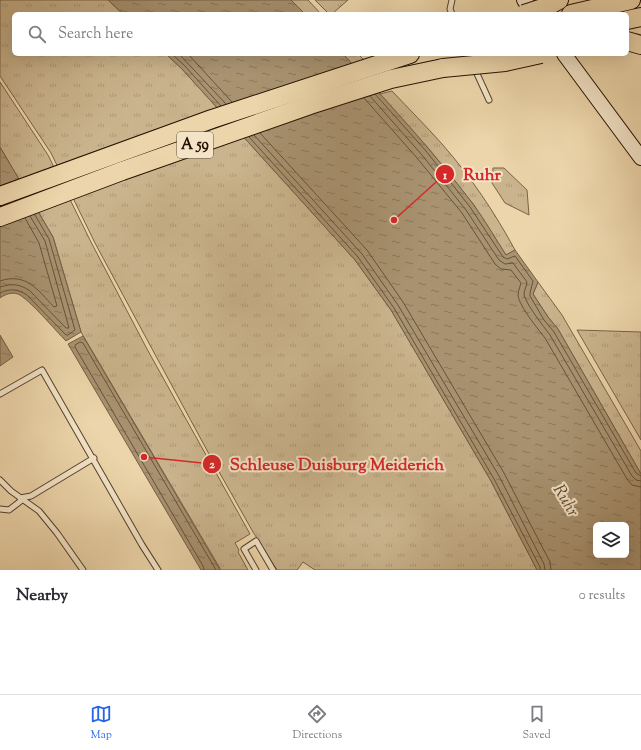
<!DOCTYPE html>
<html lang="en">
<head>
<meta charset="utf-8">
<style>
  :root { --surface:#fff; --page:#f2f2f3; --text:#2b2b33; --muted:#7c7c81; --line:#e1e1e2; --accent:#2563eb }
  body { margin:0; font-family:"Sorts Mill Goudy",serif; background:var(--page); color:var(--text) }
  .controls { position:absolute; right:12px; bottom:12px; display:grid; overflow:hidden; border-radius:6px; box-shadow:0 4px 16px #0002 }
  .controls button { width:36px; height:36px; display:grid; place-items:center; padding:0; border:0; border-bottom:1px solid var(--line); background:var(--surface); color:var(--text); font:20px sans-serif }
  .list { margin:0; padding:0; list-style:none }
  h2 { display:flex; justify-content:space-between; align-items:center; height:52px; margin:0; padding:0 16px; font-size:17px }
  h2 small { font-size:13px; font-weight:400; color:var(--muted) }
  .icon { flex:none; width:22px; height:22px; fill:none; stroke:currentColor; stroke-width:2; stroke-linecap:round; stroke-linejoin:round }
  .map { position:relative; flex:none; width:641px; height:570px; overflow:hidden }
  .search { position:absolute; background:var(--surface); box-shadow:0 4px 16px #0002; left:12px; right:12px; top:12px; height:44px; display:flex; align-items:center; gap:10px; box-sizing:border-box; padding:0 14px; border-radius:6px; color:var(--muted); font-size:15px }
  .sheet { height:124px; background:var(--surface) }
  nav { display:flex; justify-content:space-around; align-items:center; box-sizing:border-box; height:56px; border-top:1px solid var(--line); background:var(--surface); font-size:11px; color:var(--muted) }
  nav a { display:grid; justify-items:center; gap:2px }
  nav .on { color:var(--accent) }
  .map>svg:first-child { display:block }
</style>
</head>
<body>
<div class="map">
<svg width="641" height="570" viewBox="0 0 641 570">
  <defs>
    <pattern id="grass-tufts" width="24" height="20" patternUnits="userSpaceOnUse"><rect width="24" height="20" fill="#cab48d"/><path d="M3 7l-1-3M5 7V3M7 7l1-3M15 17l-1-3M17 17v-4M19 17l1-3" fill="none" stroke="#ad9a78"/></pattern>
    <pattern id="water-ripples" width="26" height="14" patternUnits="userSpaceOnUse"><rect width="26" height="14" fill="#a89270"/><path d="M2 4q2-2 4 0t4 0M15 11q2-2 4 0t4 0" fill="none" stroke="#89765a"/></pattern>
  </defs>
  <rect width="100%" height="100%" fill="#ecd5aa"/>
  <filter id="stains"><feTurbulence type="fractalNoise" baseFrequency=".005" numOctaves="4"/><feColorMatrix values="0 0 0 0 .2 0 0 0 0 .09 0 0 0 0 .02 0 0 0 .5 -.17"/></filter>
  <radialGradient id="worn" r=".72"><stop offset=".6" stop-color="#630" stop-opacity="0"/><stop offset="1" stop-color="#630" stop-opacity=".3"/></radialGradient>
  <g fill="url(#grass-tufts)" stroke="#776246">
    <polygon points="0,0 108,0 123,14 14,14 14,54 166,54 182,69 355,260 391,310 491,481 537,570 315,570 303,562 297,570 277,570 253,532 209,454 151,347 95,243 51,153 0,76"/>
    <polygon points="291,0 308,0 321,14 305,14"/>
    <polygon points="315,0 348,0 332,14 329,14"/>
    <polygon points="343,54 358,54 364,60 352,64"/>
    <polygon points="0,82 48,155 92,244 147,349 250,534 235,543 239,550 238,552 248,570 221,570 81,332 53,237 0,147"/>
    <path d="M392 91C409 109 426 126 442 144 471 177 495 213 515 250L506 255 474 205 429 149 380 94Z"/>
    <polygon points="493,168 504,168 527,190 529,215 505,203 492,183"/>
    <polygon points="538,282 562,315 641,451 641,474 558,329 548,317 533,294"/>
    <polygon points="577,330 641,332 641,440"/>
  </g>
  <g fill="url(#water-ripples)" stroke="#735e43" fill-rule="evenodd">
    <polygon points="108,0 291,0 305,14 123,14"/>
    <path d="M166 54H343C388 102 433 151 473 204 485 220 495 238 506 255L515 250 538 282 533 294 548 317 558 329 641 474V570H537L491 481 391 310 355 260 182 69ZM596 525H626V555H596Z"/>
    <path d="M0 147 53 237 81 332 66 341C56 331 29 299 18 294 12 292 5 294 0 298Z"/>
    <polygon points="0,335 13,357 0,366"/>
    <polygon points="83,336 220,570 201,570 68,344"/>
  </g>
  <g fill="none" stroke-linecap="round" stroke-linejoin="round">
    <g stroke="#665238" stroke-width="1">
      <polyline points="172,54 185,66 221,106"/>
      <polyline points="179,54 226,104"/>
      <polyline points="188,54 232,102"/>
      <polyline points="375,94 426,151 470,207 503,257 507,259 515,256 533,281 530,293 530,296 544,320 554,332 636,473 641,476"/>
      <path d="M370 96 422 155 466 210 499 260 505 264 513 263 527 282C527 286 524 290 524 294 525 303 544 327 550 335L632 476 636 480 641 481"/>
      <path d="M364 98 417 158 462 213 495 264 501 269 511 270 521 283C520 287 518 291 518 295 519 306 538 329 545 338L627 479 632 485 641 487"/>
      <polyline points="260,133 367,250 403,302 504,473 550,562 551,570"/>
      <polyline points="254,135 362,254 398,305 499,476 544,564 545,570"/>
      <polyline points="249,137 358,257 394,308 494,479 540,567 540,570"/>
      <path d="M0 281C26 272 38 290 54 307L57 306 39 243 25 218"/>
      <path d="M0 287C12 283 20 284 30 291L66 328H69L45 241 30 216"/>
      <path d="M0 293C10 288 18 289 27 295L66 335H68L75 330 49 239 35 215"/>
      <polyline points="204,570 203,566 75,347 75,345 80,342 83,343 216,570"/>
    </g>
    <g stroke="#56422a" stroke-width="7">
      <g id="lane">
        <polyline points="452,14 450,9 452,0"/>
        <polyline points="468,54 489,100"/>
        <polyline points="0,394 42,370 142,545 158,570"/>
        <polyline points="0,480 11,491 39,511 57,533 83,570"/>
        <polyline points="20,498 31,496 94,458"/>
        <polyline points="0,509 9,510 22,500"/>
        <polyline points="256,570 244,549 256,541 273,570"/>
      </g>
    </g>
    <g stroke="#241100" stroke-width="16">
      <g id="secondary">
        <polyline points="524,0 534,14"/>
        <polyline points="564,54 641,158"/>
      </g>
    </g>
    <g stroke="#241100" stroke-width="20">
      <g id="highway">
        <polyline points="546,7 559,0"/>
        <polyline points="571,14 631,0"/>
        <polyline points="627,20 641,17"/>
        <polyline points="627,41 641,45"/>
        <polyline points="0,196 212,119 410,54"/>
        <polyline points="0,217 122,171 310,105 391,79 443,68"/>
      </g>
    </g>
    <use href="#lane" stroke="#f3e4c8" stroke-width="5"/>
    <use href="#secondary" stroke="#f3e4c8" stroke-width="14"/>
    <use href="#highway" stroke="#ecd5aa" stroke-width="18"/>
    <g stroke="#241100" stroke-width="20" stroke-linecap="butt">
      <g id="highway-bridge">
        <polyline points="524,14 546,7"/>
        <polyline points="443,68 505,62 541,54"/>
      </g>
    </g>
    <use href="#highway-bridge" stroke="#ecd5aa" stroke-width="18"/>
  </g>
  <g text-anchor="middle" dominant-baseline="central" stroke-width="4" stroke-linejoin="round" paint-order="stroke">
    <rect fill="#f3e4c8" stroke="#62503c" stroke-width="1" x="177" y="132" width="36" height="26" rx="3"/>
    <g font-size="15" font-weight="bold" fill="#241100">
      <text x="195" y="145">A 59</text>
    </g>
    <g font-size="17" font-style="italic" fill="#5f4b32" stroke="#f3e4c8">
      <text transform="translate(565 501) rotate(59)">Ruhr</text>
    </g>
  </g>
  <path fill="none" stroke="#d62828" stroke-width="1.5" d="M394 220L445 174M144 457L212 464"/>
  <g fill="#d62828" stroke="#f3e4c8" stroke-width="1.5">
    <circle cx="394" cy="220" r="4"/>
    <circle cx="144" cy="457" r="4"/>
    <circle cx="445" cy="174" r="10"/>
    <circle cx="212" cy="464" r="10"/>
  </g>
  <g font-size="12" text-anchor="middle" font-weight="bold" fill="#fff">
    <text x="445" y="179">1</text>
    <text x="212" y="468">2</text>
  </g>
  <g font-size="17" text-anchor="middle" font-weight="bold" fill="#d62828" stroke="#f3e4c8" stroke-width="4" stroke-linejoin="round" paint-order="stroke">
    <text x="482" y="180">Ruhr</text>
    <text x="337" y="470">Schleuse Duisburg Meiderich</text>
  </g>
  <rect width="100%" height="100%" filter="url(#stains)"/>
  <rect width="100%" height="100%" fill="url(#worn)"/>
</svg>
<div class="controls">
<button><svg class="icon" aria-label="layers" viewBox="0 0 24 24"><path d="M12 4l9 5-9 5-9-5zM3 14l9 5 9-5"/></svg></button>
</div>
<div class="search"><svg class="icon" aria-label="search" viewBox="0 0 24 24"><circle cx="10" cy="10" r="6"/><path d="M15 15l6 6"/></svg>Search here</div>
</div>
<section class="sheet">
<h2>Nearby<small>0 results</small></h2>
<ul class="list">
</ul>
</section>
<nav>
<a class="on"><svg class="icon" aria-label="map" viewBox="0 0 24 24"><path d="M3 6l6-2 6 2 6-2v14l-6 2-6-2-6 2zM9 4v14M15 6v14"/></svg>Map</a>
<a><svg class="icon" aria-label="directions" viewBox="0 0 24 24"><path d="M12 3l9 9-9 9-9-9zM9 14v-3h6M13 9l2 2-2 2"/></svg>Directions</a>
<a><svg class="icon" aria-label="saved" viewBox="0 0 24 24"><path d="M7 4h10v16l-5-4-5 4z"/></svg>Saved</a>
</nav>
</body>
</html>
